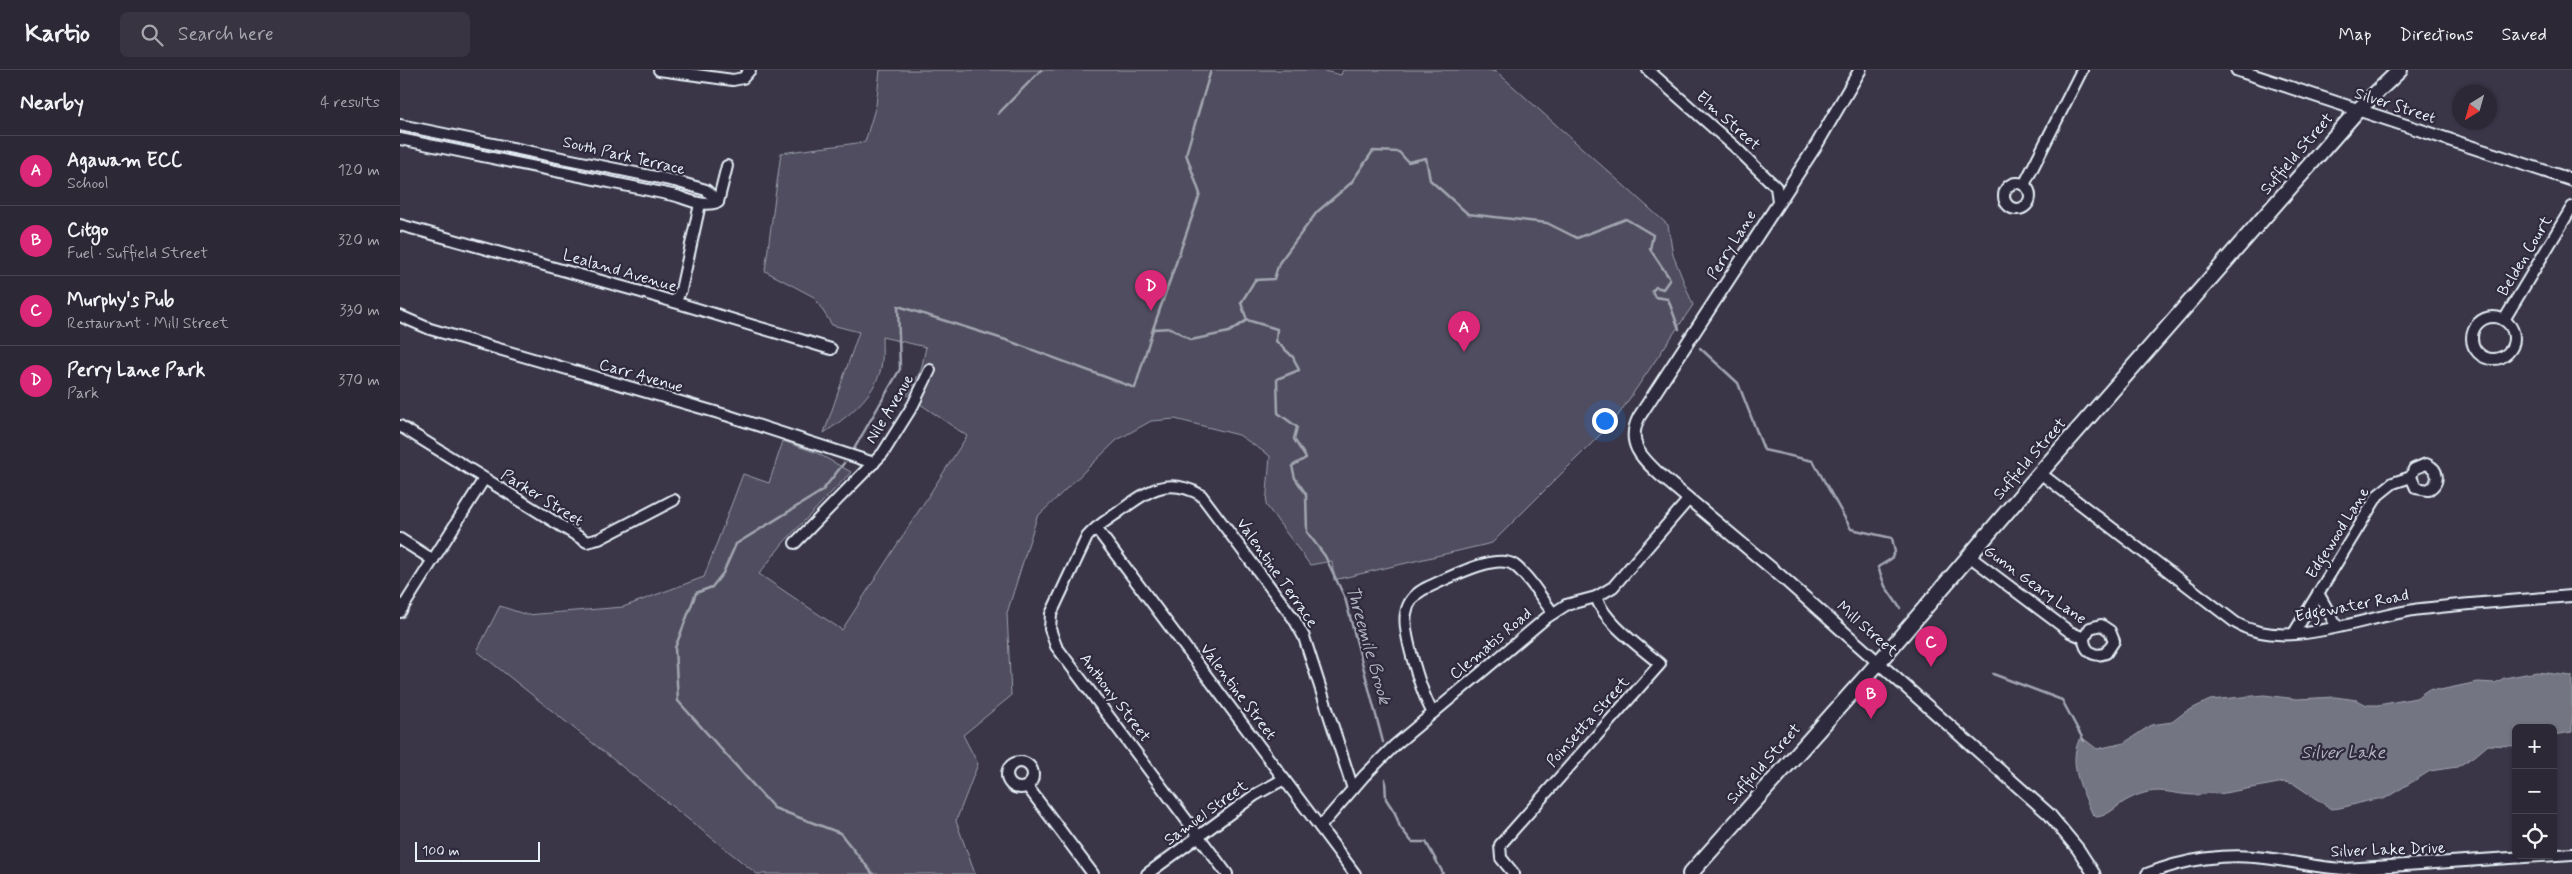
<!DOCTYPE html>
<html lang="en">
<head>
<meta charset="utf-8">
<style>
  :root { --surface:#2c2836; --page:#383442; --text:#f1f3f6; --muted:#a6a6ad; --line:#484451; --accent:#db2777 }
  body { margin:0; font-family:Mynerve,sans-serif; background:var(--page); color:var(--text) }
  .controls { position:absolute; right:15px; bottom:15px; display:grid; overflow:hidden; border-radius:8px; box-shadow:0 1px 4px #0004 }
  .controls button { width:45px; height:45px; display:grid; place-items:center; padding:0; border:0; border-bottom:1px solid var(--line); background:var(--surface); color:var(--text); font:25px sans-serif }
  .compass { position:absolute; left:2052px; top:15px; width:45px; height:45px; border-radius:50%; background:var(--surface); box-shadow:0 1px 4px #0004; rotate:217deg }
  .scale { position:absolute; left:15px; bottom:12px; width:125px; box-sizing:border-box; padding-left:5px; border:2px solid #e8f1f8; border-top:0; font-size:14px; line-height:18px; white-space:nowrap; color:#e8f1f8; -webkit-text-stroke:4px #2f2a3d; paint-order:stroke }
  .you { position:absolute; left:1204px; top:350px; width:18px; height:18px; margin:-12px; border:4px solid #fff; border-radius:50%; background:#1a73e8; box-shadow:0 0 0 8px #1a73e833 }
  .badge { display:grid; place-items:center; width:32px; height:32px; border-radius:50%; background:var(--accent); color:#fff; font-size:16px; font-weight:700 }
  .pin { position:absolute; translate:-50% -41px; filter:drop-shadow(0 1px 2px #0008) }
  .pin::after { content:''; position:absolute; top:26px; width:18px; height:15px; background:inherit; clip-path:polygon(0 0,100% 0,50% 100%) }
  .list { margin:0; padding:0; list-style:none }
  h2 { display:flex; justify-content:space-between; align-items:center; height:65px; margin:0; padding:0 20px; font-size:21px }
  h2 small { font-size:16px; font-weight:400; color:var(--muted) }
  .list li { display:grid; grid-template-columns:32px 1fr auto; gap:15px; align-items:center; box-sizing:border-box; height:70px; padding:0 20px; border-top:1px solid var(--line) }
  .list b { display:block; font-size:19px; white-space:nowrap }
  .list p { margin:0; font-size:16px; white-space:nowrap; color:var(--muted) }
  .list em { font-size:16px; font-style:normal; color:var(--muted) }
  .icon { flex:none; width:28px; height:28px; fill:none; stroke:currentColor; stroke-width:2; stroke-linecap:round; stroke-linejoin:round }
  .map { position:relative; flex:none; width:2172px; height:804px; overflow:hidden }
  header { display:flex; align-items:center; gap:30px; box-sizing:border-box; height:70px; padding:0 25px; background:var(--surface); border-bottom:1px solid var(--line) }
  header strong { font-size:24px }
  nav { display:flex; gap:28px; margin-inline-start:auto; font-size:18px }
  .search { width:350px; height:45px; background:var(--page); display:flex; align-items:center; gap:12px; box-sizing:border-box; padding:0 18px; border-radius:8px; color:var(--muted); font-size:19px }
  main { display:flex }
  aside { flex:1; background:var(--surface) }
  .map>svg:first-child { display:block }
</style>
</head>
<body>
<header>
<strong>Kartio</strong>
<div class="search"><svg class="icon" aria-label="search" viewBox="0 0 24 24"><circle cx="10" cy="10" r="6"/><path d="M15 15l6 6"/></svg>Search here</div>
<nav><a>Map</a><a>Directions</a><a>Saved</a></nav>
</header>
<main>
<aside>
<h2>Nearby<small>4 results</small></h2>
<ul class="list">
<li><span class="badge">A</span><div><b>Agawam ECC</b><p>School</p></div><em>120 m</em></li>
<li><span class="badge">B</span><div><b>Citgo</b><p>Fuel · Suffield Street</p></div><em>320 m</em></li>
<li><span class="badge">C</span><div><b>Murphy's Pub</b><p>Restaurant · Mill Street</p></div><em>330 m</em></li>
<li><span class="badge">D</span><div><b>Perry Lane Park</b><p>Park</p></div><em>370 m</em></li>
</ul>
</aside>
<div class="map">
<svg width="2172" height="804" viewBox="0 0 2172 804">
  <rect width="100%" height="100%" fill="#3a3648"/>
  <filter id="ink" filterUnits="userSpaceOnUse"><feTurbulence type="fractalNoise" baseFrequency=".02" numOctaves="2"/><feDisplacementMap in="SourceGraphic" scale="10" xChannelSelector="R" yChannelSelector="G"/><feConvolveMatrix kernelMatrix="1 2 1 2 8 2 1 2 1" color-interpolation-filters="sRGB"/></filter>
  <g filter="url(#ink)">
    <path fill="#504e5f" stroke="#9ca0ac" d="M480 0H920L941 5 943 0H1087L1097 2 1268 155 1273 185 1293 235 1215 350 1092 473 934 510 932 491 910 495 866 435 870 386 839 365 775 349 751 351 717 370 637 447 607 543 611 626 563 665 578 694 556 751 575 804H357L77 581 100 536 127 545 223 537 304 507 343 404 369 413 383 371 417 383 451 402 384 472 359 504 442 560 567 366 507 325 521 300 526 277 482 267C482 277 483 288 481 298 475 326 446 348 424 363L459 262 432 255 414 227 365 201 381 83 465 72 476 35Z"/>
    <path fill="#737482" stroke="#a2a6b1" d="M2137 602 2172 606V662L2153 665V658H2116V676L2088 675 2075 686 2057 697 2030 701 1984 729C1973 727 1945 739 1931 739L1894 714 1884 712 1819 724C1808 721 1806 725 1797 725 1768 725 1759 714 1729 729 1718 734 1708 747 1696 747L1692 743C1682 720 1668 695 1679 670L1684 669 1697 679 1724 673 1751 655 1772 652 1785 642 1810 630 1864 625 1897 629 1935 627 1957 630 1967 635H1978L2016 628 2029 619 2040 620 2078 612 2095 613 2104 608Z"/>
    <g fill="none" stroke-linecap="round" stroke-linejoin="round">
      <g stroke="#a2a6b1" stroke-width="2.5">
        <polyline points="811,0 786,84 800,124 753,259 771,258 791,270 829,262 847,250 877,259 876,271 893,287 899,300 877,309 878,343 897,357 894,369 906,388 892,396 895,408 906,424 907,462 925,486 945,528 983,672"/>
        <polyline points="598,44 641,0"/>
        <polyline points="847,250 841,233 855,210 874,209 879,193 917,142 951,113 973,81 999,82 1008,92 1026,88 1030,110 1068,144 1147,153 1177,168 1226,149 1253,165 1250,179 1270,209 1263,219 1256,217 1252,221 1255,227 1268,229 1279,259"/>
        <polyline points="1300,278 1338,313 1364,380 1413,391 1451,459 1492,468 1495,482 1491,489 1478,497 1485,516 1500,538"/>
        <polyline points="454,379 500,299 498,236 606,270 735,318 753,259"/>
        <polyline points="444,393 422,421 336,474 323,503 312,517 296,523 275,578 278,631 374,738 440,763 473,804"/>
        <polyline points="1593,604 1662,630 1684,671"/>
        <polyline points="985,709 986,729 995,743 1000,757 1012,772 1026,772 1043,803 1041,804"/>
      </g>
      <g stroke="#e8f1f8" stroke-width="14">
        <g id="minor">
          <polyline points="259,0 333,10 343,8 350,0"/>
          <polyline points="1248,0 1335,77 1376,117 1378,131"/>
          <polyline points="0,55 275,111 306,120 318,132"/>
          <path d="M0 69 277 126C291 131 304 137 318 132"/>
          <circle cx="1617" cy="126" r="13"/>
          <polyline points="1624,115 1682,0"/>
          <polyline points="318,132 327,96"/>
          <polyline points="0,155 241,222 431,279"/>
          <polyline points="275,232 281,220 300,134"/>
          <polyline points="0,246 30,259 329,346 474,393"/>
          <circle cx="2093" cy="268" r="21"/>
          <polyline points="2104,250 2172,137"/>
          <polyline points="0,356 187,472 199,469 274,430"/>
          <path d="M1640 403 1836 553C1888 583 1966 545 2021 539 2071 533 2122 530 2172 526"/>
          <polyline points="696,458 955,804"/>
          <polyline points="0,469 33,490"/>
          <polyline points="395,473 483,383 513,335 530,300"/>
          <path d="M1569 486 1670 562 1684 568C1684 581 1694 588 1706 583L1714 571 1710 561 1701 555 1690 558 1684 568"/>
          <polyline points="1918,523 1937,557"/>
          <polyline points="0,542 84,409"/>
          <path d="M1894 563 1978 425 1993 413 2011 407 2016 418 2028 420C2041 413 2039 399 2026 394L2014 399 2011 407"/>
          <path d="M1033 643C1022 625 1002 562 1006 543 1008 532 1015 524 1024 519 1045 510 1095 482 1114 495 1129 506 1141 528 1153 543"/>
          <circle cx="620" cy="705" r="13"/>
          <polyline points="627,716 693,804"/>
          <polyline points="920,757 964,706 995,675 1146,548 1166,535 1196,527 1213,517 1289,429"/>
          <polyline points="747,804 855,725 884,709"/>
          <path d="M827 804 656 576 650 559 651 544 687 467C696 456 709 449 720 441 748 421 767 406 801 425L894 549 904 567 953 719"/>
          <path d="M1114 804 1101 788 1100 775 1260 594C1240 577 1204 552 1196 527"/>
          <path d="M1747 804C1784 789 1826 783 1865 788 1892 791 1918 798 1945 799L2172 784"/>
        </g>
      </g>
      <g stroke="#e8f1f8" stroke-width="15">
        <g id="tertiary">
          <path d="M1460 0 1417 74 1239 347C1226 373 1241 387 1259 404L1383 508 1649 744 1678 779 1694 804"/>
          <polyline points="1837,0 2172,110"/>
        </g>
      </g>
      <g stroke="#e8f1f8" stroke-width="18">
        <polyline id="secondary" points="1290,804 1479,592 1640,403 1957,41 2000,0"/>
      </g>
      <use href="#minor" stroke="#2f2a3d" stroke-width="10"/>
      <use href="#tertiary" stroke="#2f2a3d" stroke-width="11"/>
      <use href="#secondary" stroke="#2f2a3d" stroke-width="14"/>
    </g>
  </g>
  <g text-anchor="middle" dominant-baseline="central" stroke-width="4.5" stroke-linejoin="round" paint-order="stroke">
    <g font-size="16" fill="#e8f1f8" stroke="#2f2a3d">
      <text transform="translate(1995 36) rotate(18)">Silver Street</text>
      <text transform="translate(1328 51) rotate(42)">Elm Street</text>
      <text transform="translate(1897 84) rotate(-49)">Suffield Street</text>
      <text transform="translate(224 86) rotate(13)">South Park Terrace</text>
      <text transform="translate(1332 175) rotate(-58)">Perry Lane</text>
      <text transform="translate(2125 186) rotate(-59)">Belden Court</text>
      <text transform="translate(220 201) rotate(16)">Lealand Avenue</text>
      <text transform="translate(241 306) rotate(16)">Carr Avenue</text>
      <text transform="translate(490 339) rotate(-59)">Nile Avenue</text>
      <text transform="translate(1630 389) rotate(-49)">Suffield Street</text>
      <text transform="translate(142 428) rotate(32)">Parker Street</text>
      <text transform="translate(1938 463) rotate(-58)">Edgewood Lane</text>
      <text transform="translate(877 503) rotate(55)">Valentine Terrace</text>
      <text transform="translate(1635 515) rotate(36)">Gunn Geary Lane</text>
      <text transform="translate(1952 536) rotate(-11)">Edgewater Road</text>
      <text transform="translate(1467 559) rotate(41)">Mill Street</text>
      <text transform="translate(1091 574) rotate(-40)">Clematis Road</text>
      <text transform="translate(838 622) rotate(53)">Valentine Street</text>
      <text transform="translate(715 628) rotate(53)">Anthony Street</text>
      <text transform="translate(1188 652) rotate(-48)">Poinsetta Street</text>
      <text transform="translate(1364 694) rotate(-48)">Suffield Street</text>
      <text transform="translate(806 743) rotate(-36)">Samuel Street</text>
      <text transform="translate(1988 780) rotate(-2)">Silver Lake Drive</text>
    </g>
    <g font-size="18" font-style="italic" fill="#aeb2bd" stroke="#2f2a3d">
      <text transform="translate(968 575) rotate(74)">Threemile Brook</text>
      <text x="1943" y="683">Silver Lake</text>
    </g>
  </g>
</svg>
<div class="controls">
<button>+</button>
<button>−</button>
<button><svg class="icon" aria-label="locate" viewBox="0 0 24 24"><circle cx="12" cy="12" r="6"/><path d="M12 2v4M12 18v4M2 12h4M18 12h4"/></svg></button>
</div>
<svg class="compass" viewBox="-18 -18 36 36"><path d="M0-13l5 13h-10z" fill="#e53935"/><path d="M0 13l5-13h-10z" fill="#a6a6ad"/></svg>
<div class="scale">100 m</div>
<div class="you"></div>
<div class="pin badge" style="left:1064px;top:282px">A</div>
<div class="pin badge" style="left:1471px;top:649px">B</div>
<div class="pin badge" style="left:1531px;top:597px">C</div>
<div class="pin badge" style="left:751px;top:241px">D</div>
</div>
</main>
</body>
</html>
